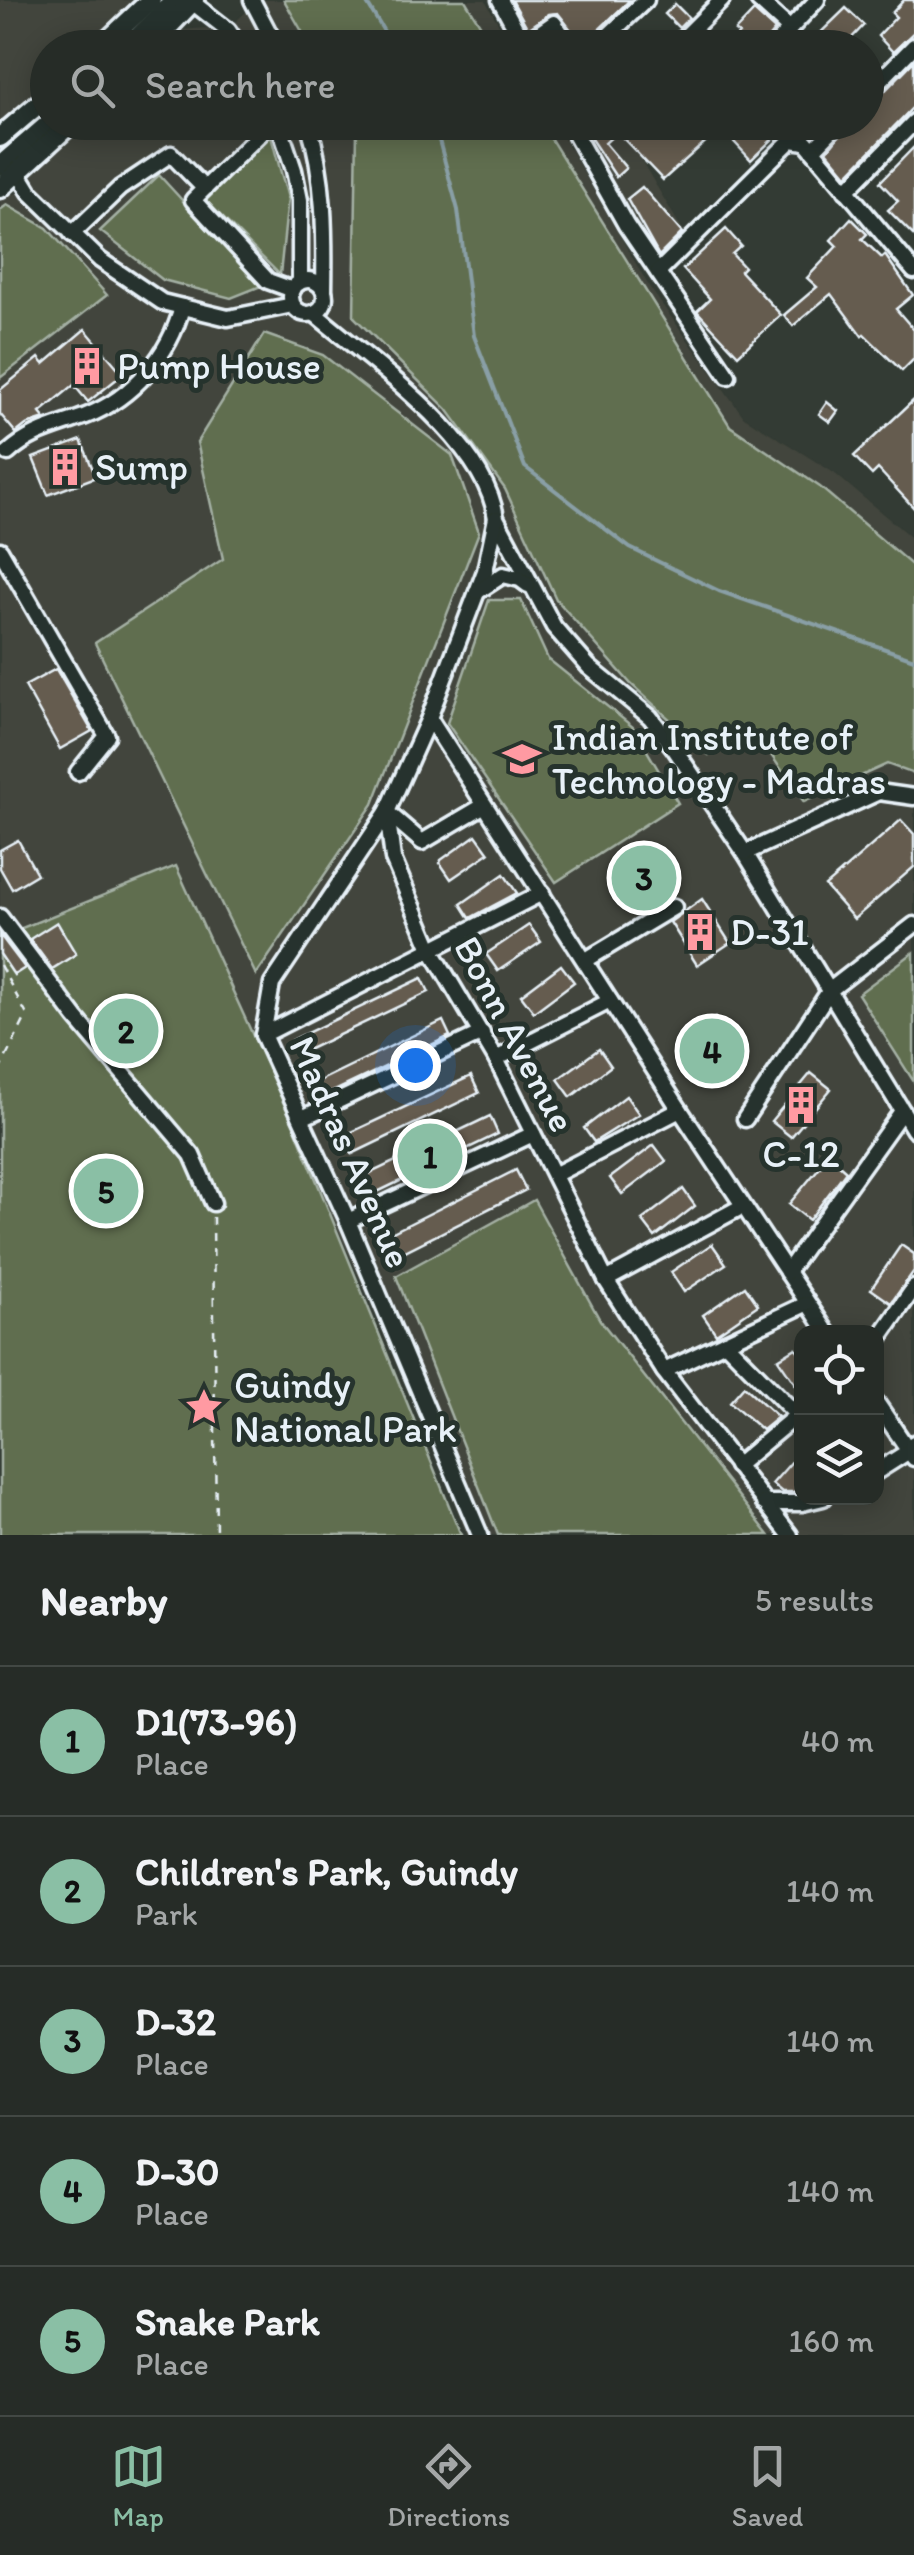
<!DOCTYPE html>
<html lang="en">
<head>
<meta charset="utf-8">
<style>
  :root { --surface:#262c27; --page:#323833; --text:#f1f3f6; --muted:#a4a7a7; --line:#424844; --accent:#8abfa5 }
  body { margin:0; font-family:Itim,sans-serif; background:var(--page); color:var(--text) }
  .controls { position:absolute; right:30px; bottom:30px; display:grid; overflow:hidden; border-radius:20px; box-shadow:0 5px 25px #0003 }
  .controls button { width:90px; height:90px; display:grid; place-items:center; padding:0; border:0; border-bottom:2px solid var(--line); background:var(--surface); color:var(--text); font:50px sans-serif }
  .you { position:absolute; left:415px; top:1065px; width:35px; height:35px; margin:-25px; border:8px solid #fff; border-radius:50%; background:#1a73e8; box-shadow:0 0 0 15px #1a73e833 }
  .badge { display:grid; place-items:center; width:65px; height:65px; border-radius:50%; background:var(--accent); color:#111; font-size:32px; font-weight:700 }
  .pin { position:absolute; translate:-50% -50%; border:5px solid #fff; box-shadow:0 2px 10px #0006 }
  .list { margin:0; padding:0; list-style:none }
  h2 { display:flex; justify-content:space-between; align-items:center; height:130px; margin:0; padding:0 40px; font-size:42px }
  h2 small { font-size:32px; font-weight:400; color:var(--muted) }
  .list li { display:grid; grid-template-columns:65px 1fr auto; gap:30px; align-items:center; box-sizing:border-box; height:150px; padding:0 40px; border-top:2px solid var(--line) }
  .list b { display:block; font-size:38px; white-space:nowrap }
  .list p { margin:0; font-size:32px; white-space:nowrap; color:var(--muted) }
  .list em { font-size:32px; font-style:normal; color:var(--muted) }
  .icon { flex:none; width:55px; height:55px; fill:none; stroke:currentColor; stroke-width:2; stroke-linecap:round; stroke-linejoin:round }
  .map { position:relative; flex:none; width:914px; height:1535px; overflow:hidden }
  .search { position:absolute; background:var(--surface); box-shadow:0 5px 25px #0003; left:30px; right:30px; top:30px; height:110px; display:flex; align-items:center; gap:25px; box-sizing:border-box; padding:0 35px; border-radius:55px; color:var(--muted); font-size:38px }
  .sheet { height:880px; background:var(--surface) }
  nav { display:flex; justify-content:space-around; align-items:center; box-sizing:border-box; height:140px; border-top:2px solid var(--line); background:var(--surface); font-size:28px; color:var(--muted) }
  nav a { display:grid; justify-items:center; gap:5px }
  nav .on { color:var(--accent) }
  .map>svg:first-child { display:block }
</style>
</head>
<body>
<div class="map">
<svg width="914" height="1535" viewBox="0 0 914 1535">
  <rect width="100%" height="100%" fill="#333b34"/>
  <filter id="ink" filterUnits="userSpaceOnUse"><feTurbulence type="fractalNoise" baseFrequency=".01" numOctaves="2"/><feDisplacementMap in="SourceGraphic" scale="20" xChannelSelector="R" yChannelSelector="G"/><feConvolveMatrix kernelMatrix="1 2 1 2 8 2 1 2 1" color-interpolation-filters="sRGB"/></filter>
  <g filter="url(#ink)">
    <g fill="#42453c" fill-rule="evenodd">
      <polygon points="0,0 139,0 90,47 48,48 47,83 0,123"/>
      <polygon points="259,0 485,0 512,47 163,48 181,30 206,28 221,35"/>
      <polygon points="509,0 546,0 574,47 535,47"/>
      <path d="M83 123H555L650 288 744 417 834 473 914 540V1535H467L417 1407 177 867 6 934 0 924V196L18 193 25 197 34 189 29 173ZM802 1332H876V1498H802Z"/>
      <polygon points="576,123 619,123 689,241 658,272"/>
    </g>
    <g fill="#616e50" stroke="#a4b0a4" stroke-width="2.5">
      <polygon points="284,0 465,0 494,47 311,47"/>
      <polygon points="353,123 541,123 730,426 820,487 914,567 914,774 887,764 804,802 757,735 709,755 631,684 556,599 505,489 447,409 354,317 357,129"/>
      <polygon points="270,133 288,198 280,275 204,199"/>
      <polygon points="159,175 261,286 231,298 163,280 100,231"/>
      <polygon points="7,205 47,228 107,295 0,378 0,210"/>
      <polygon points="264,334 323,355 452,455 479,532 373,804 256,975 95,643 223,559 197,442"/>
      <polygon points="489,600 521,600 548,659 633,727 678,803 556,882 447,723"/>
      <polygon points="176,866 295,1128 461,1535 0,1535 0,924 7,934"/>
      <polygon points="914,952 914,1082 858,994"/>
      <polygon points="534,1200 600,1320 769,1535 498,1535 396,1276"/>
    </g>
    <g fill="none" stroke-linecap="round" stroke-linejoin="round">
      <g stroke="#899fa6" stroke-width="4">
        <polyline points="365,0 394,48"/>
        <polyline points="434,122 458,210 474,336 525,467 630,548 719,591 914,659"/>
      </g>
    </g>
    <g fill="#655c4f" stroke="#e8f1f8" stroke-width="2.5">
      <polygon points="512,0 630,0 588,40 585,48 558,13 549,14 528,29"/>
      <polygon points="904,0 914,0 914,32 893,52 878,36 896,17 892,13"/>
      <polygon points="675,4 689,18 679,28 665,14"/>
      <polygon points="846,8 864,25 842,48 819,48 812,41"/>
      <polygon points="754,11 775,30 760,48 726,48 739,34 735,31"/>
      <polygon points="914,61 914,106 847,175 827,151 850,122 866,122 866,105 874,102"/>
      <polygon points="585,122 597,134 609,125 607,122 775,122 780,132 751,160 721,128 663,180 617,132 605,143 626,168 616,177 582,125"/>
      <polygon points="914,147 914,236 888,210 898,201 880,182"/>
      <polygon points="642,187 682,233 659,256 627,199"/>
      <polygon points="851,218 867,234 862,239 882,258 885,255 913,295 896,309 914,330 914,359 902,371 864,334 862,336 831,294 793,326 784,315 817,287 807,278 837,246 831,240"/>
      <polygon points="726,229 741,246 732,254 744,267 740,271 781,315 738,355 697,311 710,299 683,269"/>
      <polygon points="85,329 123,374 88,402 74,385 40,413 45,419 26,425 16,433 0,414 0,390 39,358 44,364"/>
      <polygon points="914,400 914,508 878,469 872,475 854,456"/>
      <polygon points="827,402 838,411 830,422 819,414"/>
      <polygon points="81,440 96,477 48,495 33,458"/>
      <polygon points="56,669 92,731 60,749 25,686"/>
      <polygon points="901,820 914,834 914,867 854,919 825,886"/>
      <polygon points="476,835 489,853 451,879 440,863 441,860"/>
      <polygon points="18,840 37,874 12,889 0,868 0,850"/>
      <polygon points="646,845 675,890 641,911 613,867"/>
      <polygon points="504,874 517,893 470,918 461,904"/>
      <polygon points="702,899 730,943 697,965 670,922"/>
      <polygon points="57,922 76,954 52,969 30,939"/>
      <polygon points="529,925 541,942 498,971 486,954"/>
      <polygon points="0,935 25,968 14,975 0,954"/>
      <polygon points="561,965 574,982 534,1012 521,995"/>
      <polygon points="422,978 429,992 299,1054 292,1040"/>
      <polygon points="715,1018 743,1063 710,1084 681,1039"/>
      <polygon points="443,1021 450,1036 320,1098 313,1084"/>
      <polygon points="599,1049 611,1066 571,1097 558,1079"/>
      <polygon points="811,1073 831,1089 791,1137 771,1121"/>
      <polygon points="471,1076 479,1093 352,1154 343,1136"/>
      <polygon points="626,1096 639,1114 594,1142 584,1128"/>
      <polygon points="490,1116 498,1134 369,1196 360,1178"/>
      <polygon points="654,1145 666,1161 622,1194 610,1178"/>
      <polygon points="829,1156 846,1171 809,1220 789,1204"/>
      <polygon points="516,1170 526,1190 397,1255 387,1235"/>
      <polygon points="683,1189 695,1206 655,1237 642,1220"/>
      <polygon points="712,1244 726,1264 684,1292 671,1272"/>
      <polygon points="901,1245 914,1254 914,1271 891,1303 871,1289"/>
      <polygon points="745,1286 758,1305 716,1334 703,1315"/>
      <polygon points="796,1348 802,1356 802,1394 778,1359"/>
      <polygon points="744,1386 778,1417 762,1430 730,1402"/>
      <polygon points="802,1450 802,1484 794,1492 782,1492 772,1484"/>
    </g>
    <g fill="none" stroke-linecap="round" stroke-linejoin="round">
      <g stroke="#e8f1f8" stroke-width="21">
        <g id="minor">
          <polyline points="252,0 277,48"/>
          <polyline points="500,0 526,48"/>
          <polyline points="758,0 790,29"/>
          <polyline points="192,2 228,30 240,48"/>
          <polyline points="524,44 554,23 571,48"/>
          <polyline points="595,48 646,0"/>
          <polyline points="674,48 722,0"/>
          <polyline points="772,48 817,0"/>
          <polyline points="866,95 914,46"/>
          <polyline points="272,122 193,200 268,281 293,290"/>
          <polyline points="278,122 294,170 300,200 300,282"/>
          <path d="M308 122C325 176 325 235 324 291"/>
          <polyline points="568,122 626,225 728,376"/>
          <polyline points="786,122 799,139"/>
          <polyline points="813,150 840,122"/>
          <polyline points="19,174 30,192 100,260 162,302 228,318 293,305"/>
          <polyline points="846,191 914,122"/>
          <polyline points="72,234 120,188 171,154 204,188"/>
          <polyline points="658,272 791,140 806,142 914,271"/>
          <circle cx="308" cy="297" r="17"/>
          <path d="M314 313C371 362 486 441 496 518L554 627 589 667 650 717 674 748 745 853 914 1130"/>
          <path d="M8 453C32 431 57 427 86 416 133 398 170 354 182 307"/>
          <polyline points="496,518 485,571 429,718 387,812 393,859 432,951 496,1059 606,1280 664,1371 790,1535"/>
          <polyline points="0,550 107,736 78,772"/>
          <polyline points="477,592 503,575 520,579 528,585"/>
          <polyline points="429,718 680,1110 827,1332"/>
          <polyline points="745,853 879,792 914,797"/>
          <polyline points="0,917 76,1018 192,1155 213,1203"/>
          <polyline points="586,960 674,907"/>
          <polyline points="263,1035 542,893"/>
          <polyline points="496,1059 610,1001"/>
          <polyline points="302,1118 482,1033"/>
          <polyline points="745,1119 830,990 914,925"/>
          <polyline points="554,1175 680,1110"/>
          <polyline points="348,1221 533,1134"/>
          <polyline points="787,1272 902,1111"/>
          <polyline points="606,1280 743,1206"/>
          <polyline points="725,1342 797,1415 736,1466"/>
          <polyline points="876,1343 914,1288"/>
          <polyline points="664,1371 806,1304"/>
          <polyline points="876,1402 914,1458"/>
          <polyline points="876,1472 909,1451 914,1443"/>
          <polyline points="764,1503 802,1503 823,1498"/>
          <polyline points="480,1535 348,1221 263,1035 272,984 387,812 422,842 483,806"/>
        </g>
      </g>
      <g stroke="#e8f1f8" stroke-width="25">
        <g id="major">
          <polyline points="100,48 151,0"/>
          <polyline points="127,48 175,0"/>
          <polyline points="148,48 194,0"/>
          <polyline points="0,137 48,96"/>
          <polyline points="0,166 51,122"/>
          <polyline points="0,188 72,122"/>
        </g>
      </g>
      <g stroke="#e8f1f8" stroke-width="2.5" stroke-dasharray="8 8" stroke-linecap="butt">
        <polyline points="0,965 27,1015 0,1069"/>
        <polyline points="213,1217 216,1535"/>
      </g>
      <use href="#minor" stroke="#26332d" stroke-width="14"/>
      <use href="#major" stroke="#26332d" stroke-width="18"/>
    </g>
  </g>
  <defs>
    <g id="building-bare" transform="scale(3)"><path d="M-4-6H4V6H1V3H-1V6H-4ZM-2.5-4.3h1.7v1.8h-1.7ZM.8-4.3h1.7v1.8H.8ZM-2.5-1h1.7V.8h-1.7ZM.8-1h1.7V.8H.8Z" fill="#ff9aa2" stroke="#26332d" stroke-width="2.5" paint-order="stroke"/></g>
    <g id="university-bare" transform="scale(3)"><path d="M0-5L7-2L0 1L-7-2ZM-4 1L0 2.5L4 1V4Q0 6-4 4Z" fill="#ff9aa2" stroke="#26332d" stroke-width="2.5" paint-order="stroke"/></g>
    <g id="sight-bare" transform="scale(3)"><path d="M0-6L1.8-2.2L6-1.7L2.9 1.2L3.7 5.4L0 3.3L-3.7 5.4L-2.9 1.2L-6-1.7L-1.8-2.2Z" fill="#ff9aa2" stroke="#26332d" stroke-width="2.5" paint-order="stroke"/></g>
  </defs>
  <g fill-rule="evenodd">
    <use href="#building-bare" x="87" y="366"/>
    <use href="#building-bare" x="65" y="467"/>
    <use href="#university-bare" x="522" y="759"/>
    <use href="#building-bare" x="700" y="932"/>
    <use href="#building-bare" x="801" y="1105"/>
    <use href="#sight-bare" x="204" y="1407"/>
  </g>
  <g text-anchor="middle" dominant-baseline="central" stroke-width="10" stroke-linejoin="round" paint-order="stroke">
    <g font-size="38" fill="#e8f1f8" stroke="#26332d" text-anchor="start">
      <text x="117" y="366">Pump House</text>
      <text x="95" y="467">Sump</text>
      <text x="552" y="737">Indian Institute of<tspan x="552" dy="44">Technology - Madras</tspan></text>
      <text x="730" y="932">D-31</text>
      <text x="801" y="1154" text-anchor="middle">C-12</text>
      <text x="234" y="1385">Guindy<tspan x="234" dy="44">National Park</tspan></text>
    </g>
    <g font-size="38" fill="#e8f1f8" stroke="#26332d">
      <text transform="translate(515 1034) rotate(62)">Bonn Avenue</text>
      <text transform="translate(351 1152) rotate(66)">Madras Avenue</text>
    </g>
  </g>
</svg>
<div class="controls">
<button><svg class="icon" aria-label="locate" viewBox="0 0 24 24"><circle cx="12" cy="12" r="6"/><path d="M12 2v4M12 18v4M2 12h4M18 12h4"/></svg></button>
<button><svg class="icon" aria-label="layers" viewBox="0 0 24 24"><path d="M12 4l9 5-9 5-9-5zM3 14l9 5 9-5"/></svg></button>
</div>
<div class="you"></div>
<div class="pin badge" style="left:430px;top:1156px">1</div>
<div class="pin badge" style="left:126px;top:1031px">2</div>
<div class="pin badge" style="left:644px;top:878px">3</div>
<div class="pin badge" style="left:712px;top:1051px">4</div>
<div class="pin badge" style="left:106px;top:1191px">5</div>
<div class="search"><svg class="icon" aria-label="search" viewBox="0 0 24 24"><circle cx="10" cy="10" r="6"/><path d="M15 15l6 6"/></svg>Search here</div>
</div>
<section class="sheet">
<h2>Nearby<small>5 results</small></h2>
<ul class="list">
<li><span class="badge">1</span><div><b>D1(73-96)</b><p>Place</p></div><em>40 m</em></li>
<li><span class="badge">2</span><div><b>Children's Park, Guindy</b><p>Park</p></div><em>140 m</em></li>
<li><span class="badge">3</span><div><b>D-32</b><p>Place</p></div><em>140 m</em></li>
<li><span class="badge">4</span><div><b>D-30</b><p>Place</p></div><em>140 m</em></li>
<li><span class="badge">5</span><div><b>Snake Park</b><p>Place</p></div><em>160 m</em></li>
</ul>
</section>
<nav>
<a class="on"><svg class="icon" aria-label="map" viewBox="0 0 24 24"><path d="M3 6l6-2 6 2 6-2v14l-6 2-6-2-6 2zM9 4v14M15 6v14"/></svg>Map</a>
<a><svg class="icon" aria-label="directions" viewBox="0 0 24 24"><path d="M12 3l9 9-9 9-9-9zM9 14v-3h6M13 9l2 2-2 2"/></svg>Directions</a>
<a><svg class="icon" aria-label="saved" viewBox="0 0 24 24"><path d="M7 4h10v16l-5-4-5 4z"/></svg>Saved</a>
</nav>
</body>
</html>
